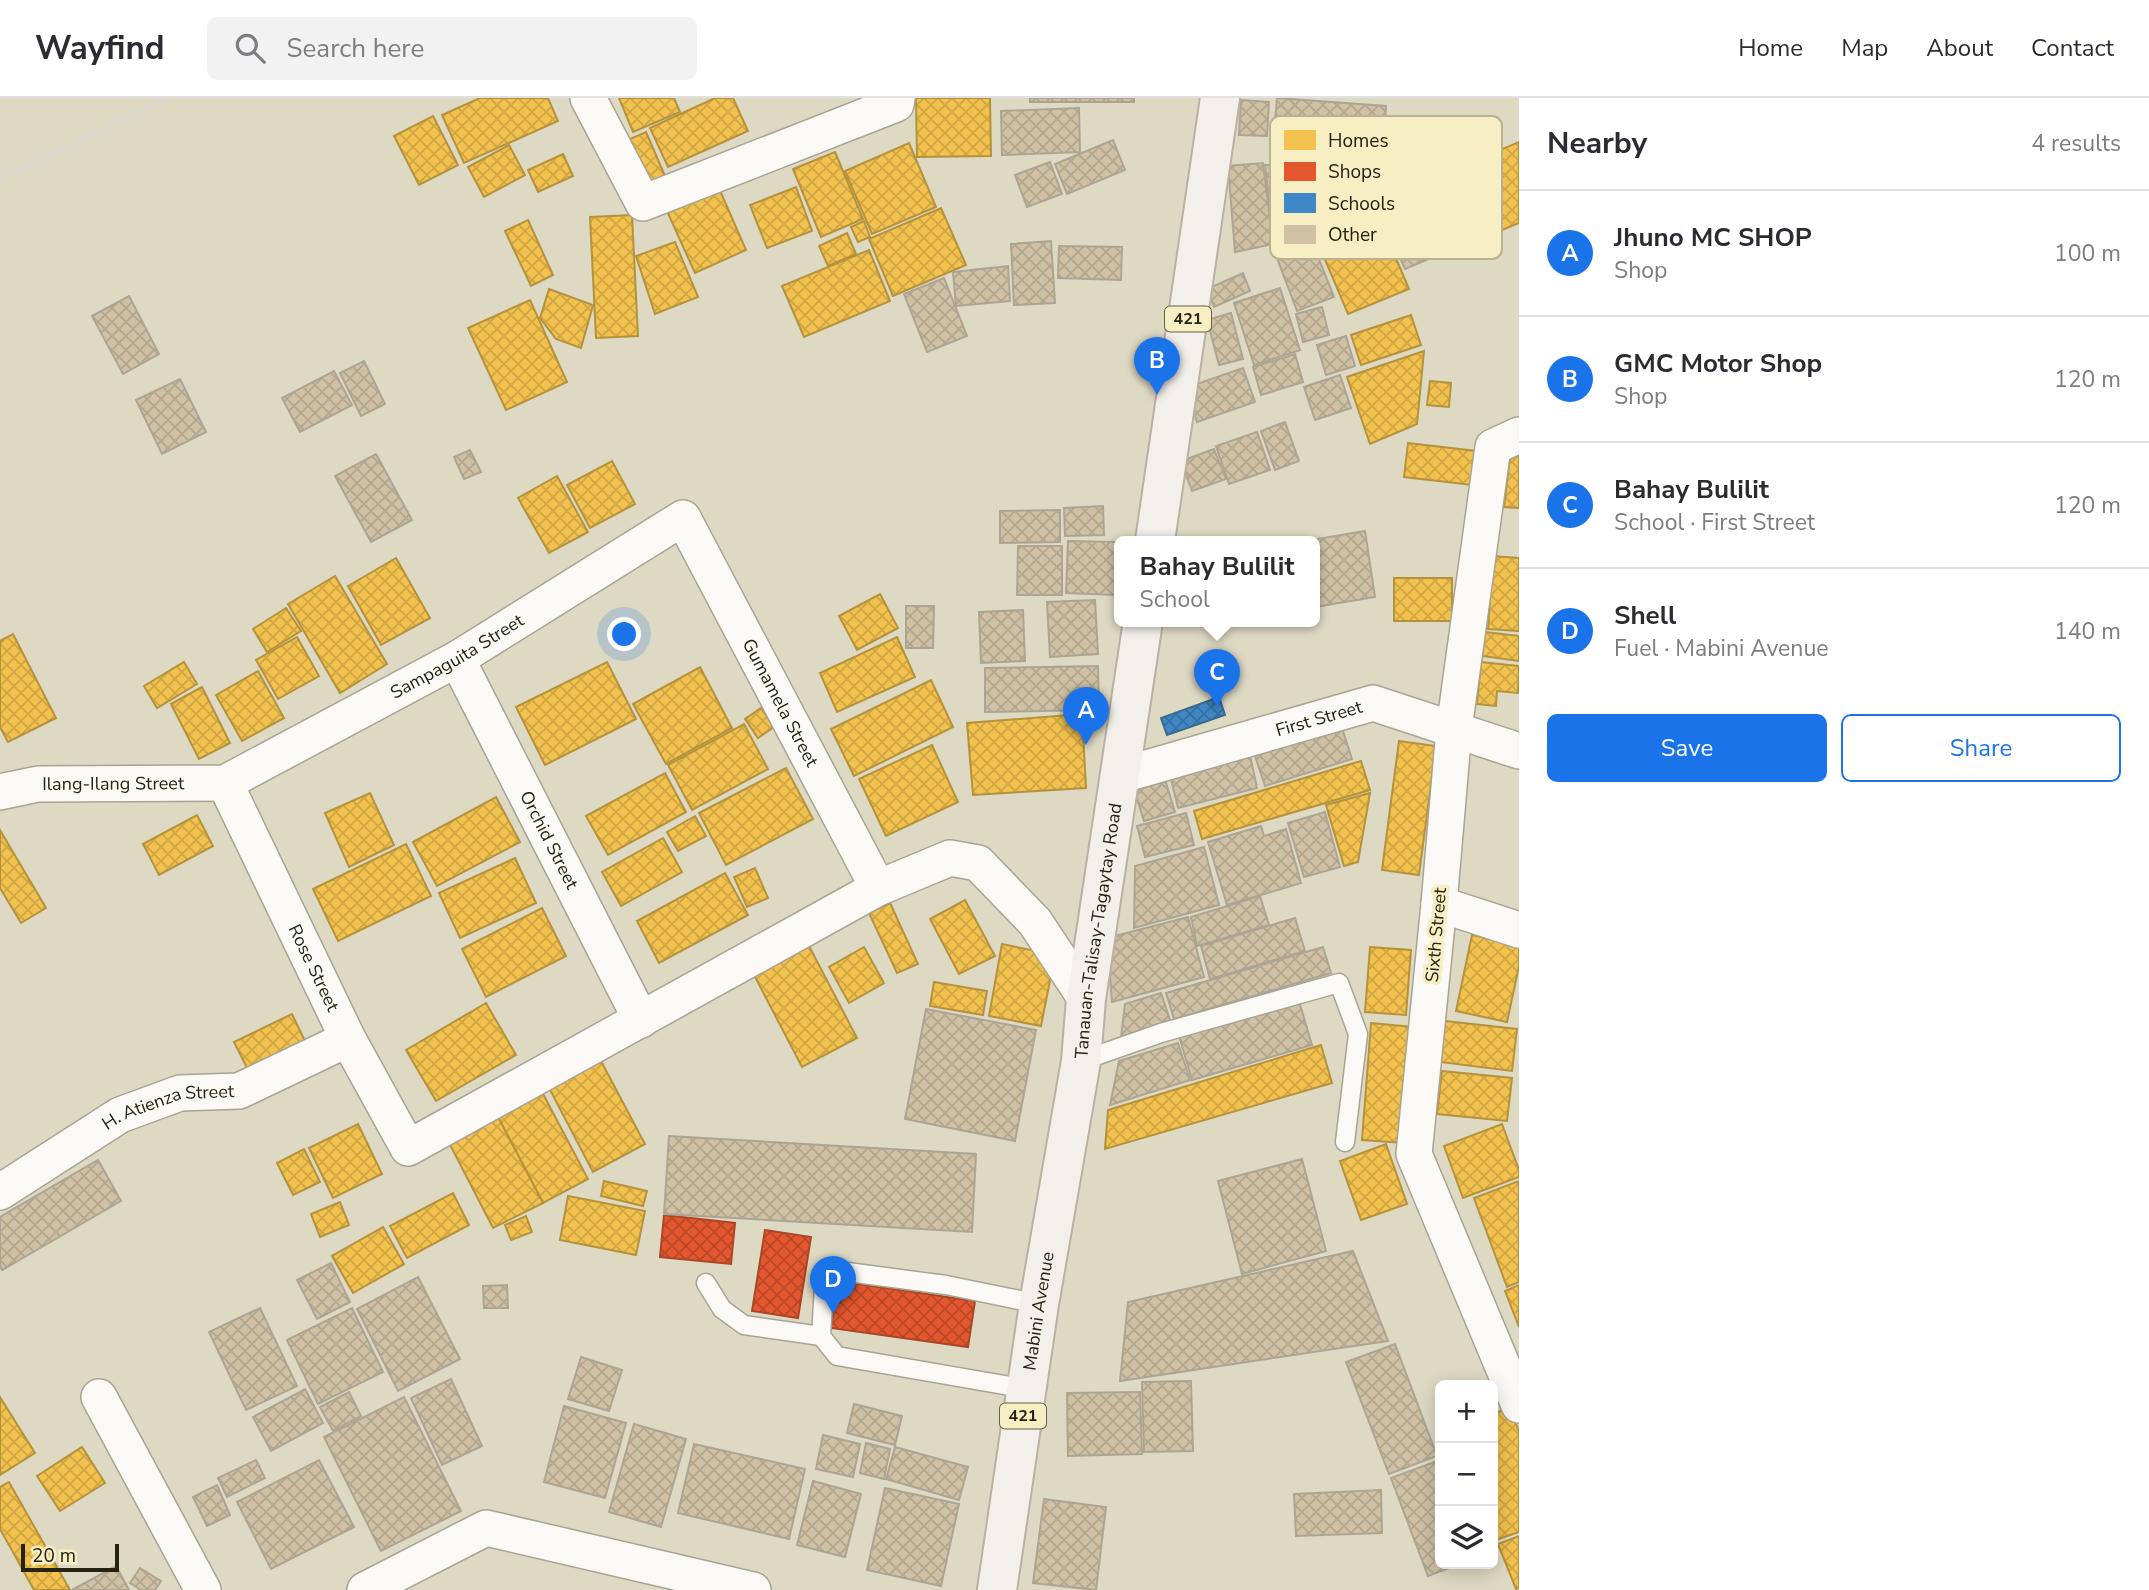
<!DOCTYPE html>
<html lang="en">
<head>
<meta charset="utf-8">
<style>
  :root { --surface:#fff; --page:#f2f2f3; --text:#2b2b33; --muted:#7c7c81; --line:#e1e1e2; --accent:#1a73e8 }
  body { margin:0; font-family:"Nunito Sans",sans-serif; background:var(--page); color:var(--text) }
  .controls { position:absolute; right:21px; bottom:21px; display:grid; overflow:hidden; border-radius:10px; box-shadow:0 4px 18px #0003 }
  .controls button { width:63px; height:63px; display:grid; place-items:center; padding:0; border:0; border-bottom:2px solid var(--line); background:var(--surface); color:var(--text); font:35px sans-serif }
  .scale { position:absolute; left:21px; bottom:18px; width:98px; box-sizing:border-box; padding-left:7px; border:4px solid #262313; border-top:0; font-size:19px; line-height:24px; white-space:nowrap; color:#262313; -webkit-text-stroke:5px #f8eec4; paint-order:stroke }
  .you { position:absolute; left:625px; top:537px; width:24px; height:24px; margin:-18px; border:5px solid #fff; border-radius:50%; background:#1a73e8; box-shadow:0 0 0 10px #1a73e833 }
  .badge { display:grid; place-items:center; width:46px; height:46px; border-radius:50%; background:var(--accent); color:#fff; font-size:23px; font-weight:700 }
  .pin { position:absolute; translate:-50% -58px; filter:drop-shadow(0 2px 4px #0008) }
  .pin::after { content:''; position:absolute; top:37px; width:24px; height:21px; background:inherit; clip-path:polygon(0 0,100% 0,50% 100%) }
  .popup { position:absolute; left:1114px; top:438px; width:206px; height:91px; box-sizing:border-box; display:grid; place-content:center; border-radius:10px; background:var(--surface); filter:drop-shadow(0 2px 5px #0005); font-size:23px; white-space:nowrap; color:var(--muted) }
  .popup b { font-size:26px; color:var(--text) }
  .popup::after { content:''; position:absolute; left:50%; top:100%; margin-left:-14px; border:14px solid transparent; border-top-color:var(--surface) }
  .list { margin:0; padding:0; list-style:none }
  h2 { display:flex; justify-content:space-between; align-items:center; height:91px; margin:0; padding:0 28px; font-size:30px }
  h2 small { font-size:23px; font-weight:400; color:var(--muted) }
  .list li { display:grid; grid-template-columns:46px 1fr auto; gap:21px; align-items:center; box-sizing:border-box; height:126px; padding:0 28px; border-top:2px solid var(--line) }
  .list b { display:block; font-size:26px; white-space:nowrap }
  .list p { margin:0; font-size:23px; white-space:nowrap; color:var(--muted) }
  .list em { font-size:23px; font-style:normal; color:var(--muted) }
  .actions { display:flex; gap:14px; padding:21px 28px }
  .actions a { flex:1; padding:16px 0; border:2px solid var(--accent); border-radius:10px; text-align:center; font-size:24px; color:var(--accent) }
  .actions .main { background:var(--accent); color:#fff }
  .icon { flex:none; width:38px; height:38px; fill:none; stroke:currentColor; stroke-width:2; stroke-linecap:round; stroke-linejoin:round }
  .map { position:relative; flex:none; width:1519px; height:1492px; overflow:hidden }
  header { display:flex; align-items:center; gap:42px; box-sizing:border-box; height:98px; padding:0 35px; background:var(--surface); border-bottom:2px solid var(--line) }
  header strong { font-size:33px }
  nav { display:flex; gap:38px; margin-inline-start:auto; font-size:24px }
  .search { width:490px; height:63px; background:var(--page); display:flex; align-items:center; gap:18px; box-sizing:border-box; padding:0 24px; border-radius:10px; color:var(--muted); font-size:26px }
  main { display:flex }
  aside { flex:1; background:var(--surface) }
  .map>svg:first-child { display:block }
</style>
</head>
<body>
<header>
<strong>Wayfind</strong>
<div class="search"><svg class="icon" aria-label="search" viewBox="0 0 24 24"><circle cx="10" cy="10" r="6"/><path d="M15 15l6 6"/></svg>Search here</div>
<nav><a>Home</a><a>Map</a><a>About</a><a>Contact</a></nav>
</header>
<main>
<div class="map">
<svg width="1519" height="1492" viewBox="0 0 1519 1492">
  <defs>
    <pattern id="homes-cross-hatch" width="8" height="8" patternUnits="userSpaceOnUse" patternTransform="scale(1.75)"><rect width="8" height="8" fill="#f2c14e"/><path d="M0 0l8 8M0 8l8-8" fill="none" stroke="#cfa643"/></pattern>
    <pattern id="shops-cross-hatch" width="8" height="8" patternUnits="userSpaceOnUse" patternTransform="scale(1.75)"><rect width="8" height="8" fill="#e4572e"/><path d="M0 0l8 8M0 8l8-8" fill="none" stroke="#b94826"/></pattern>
    <pattern id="schools-cross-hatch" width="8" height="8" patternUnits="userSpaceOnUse" patternTransform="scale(1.75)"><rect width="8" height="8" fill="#3f88c5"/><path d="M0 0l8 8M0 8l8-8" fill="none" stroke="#356f9f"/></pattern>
    <pattern id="building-cross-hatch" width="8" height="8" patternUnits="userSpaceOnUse" patternTransform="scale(1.75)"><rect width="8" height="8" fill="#d0c1a5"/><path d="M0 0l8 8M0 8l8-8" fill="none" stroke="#b2a68d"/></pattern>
  </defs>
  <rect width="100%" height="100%" fill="#ded9c3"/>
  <g fill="url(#homes-cross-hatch)" stroke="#b5923c" stroke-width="2">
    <polygon points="480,0 548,0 558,23 464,65 442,17"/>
    <polygon points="619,0 674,0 680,14 633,34"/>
    <polygon points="715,0 733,0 748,33 668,69 650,30"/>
    <polygon points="916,0 990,0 991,58 917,59"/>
    <polygon points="433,18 458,67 419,87 394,38"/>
    <polygon points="646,34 665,78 641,88 623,44"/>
    <polygon points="1519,44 1519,125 1461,149 1433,80"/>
    <polygon points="909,45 936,109 872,136 845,73"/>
    <polygon points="509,47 525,77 484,99 468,69"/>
    <polygon points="835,54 863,121 821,139 793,71"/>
    <polygon points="563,56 573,78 538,94 528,72"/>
    <polygon points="718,88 746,152 695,175 666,111"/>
    <polygon points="796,89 812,133 767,150 750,107"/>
    <polygon points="941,110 966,167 893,198 869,141"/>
    <polygon points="632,117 638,238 596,240 590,119"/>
    <polygon points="1379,120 1409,191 1348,216 1318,145"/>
    <polygon points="528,122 553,177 531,188 505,133"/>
    <polygon points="864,123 870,139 858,144 851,129"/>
    <polygon points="847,135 856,156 828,168 819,148"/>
    <polygon points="675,144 698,199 655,216 636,158"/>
    <polygon points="869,152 890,203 804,239 782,188"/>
    <polygon points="549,191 593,207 581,250 556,241 540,220"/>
    <polygon points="530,202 567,284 506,312 468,230"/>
    <polygon points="1411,217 1421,247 1361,267 1351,237"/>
    <polygon points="1424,253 1417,326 1370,346 1347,279"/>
    <polygon points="1430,283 1451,285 1449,309 1427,307"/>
    <polygon points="1408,345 1476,353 1472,387 1404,379"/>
    <polygon points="1511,351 1519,351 1519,410 1504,409"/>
    <polygon points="612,363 635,406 590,430 567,387"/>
    <polygon points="557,378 588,434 549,455 518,400"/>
    <polygon points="1493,458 1519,460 1519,533 1488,531"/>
    <polygon points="396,460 430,520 381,547 348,488"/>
    <polygon points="335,478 387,566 340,595 288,506"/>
    <rect x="1394" y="480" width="58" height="43"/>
    <polygon points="880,496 898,530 857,552 839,518"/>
    <polygon points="286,510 301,533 267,554 253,531"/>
    <polygon points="1485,534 1519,538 1519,563 1482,558"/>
    <polygon points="13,536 56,620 8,644 0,629 0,543"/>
    <polygon points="297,539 319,578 278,601 256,562"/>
    <polygon points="897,539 915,579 837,614 820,575"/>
    <polygon points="184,564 197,586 157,610 144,588"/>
    <polygon points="607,564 636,621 545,667 516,609"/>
    <polygon points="1481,564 1519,568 1518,595 1497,593 1496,608 1477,606"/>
    <polygon points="700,569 732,630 666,666 633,606"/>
    <polygon points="258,573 284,620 242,643 216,597"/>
    <polygon points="931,582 953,629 854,678 831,631"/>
    <polygon points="202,589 230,645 199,661 171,606"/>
    <polygon points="761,610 774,629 758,640 745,621"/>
    <polygon points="1082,616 1086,690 973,697 967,625"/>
    <polygon points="744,626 768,671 692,712 668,667"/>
    <polygon points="1399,643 1436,648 1419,777 1382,772"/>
    <polygon points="932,647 958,704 886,738 859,681"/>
    <polygon points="1361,663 1370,692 1202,741 1194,713"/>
    <polygon points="786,670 813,721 726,767 699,715"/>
    <polygon points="665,675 686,714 608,757 586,718"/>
    <polygon points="370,695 394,747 349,769 325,715"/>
    <polygon points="1370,695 1358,764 1344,768 1326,707"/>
    <polygon points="496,699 520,744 437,788 413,744"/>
    <polygon points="197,717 213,748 159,777 143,746"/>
    <polygon points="695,718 706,738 678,753 667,734"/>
    <polygon points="0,732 46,810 21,825 0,790"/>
    <polygon points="663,740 682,774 621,808 602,774"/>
    <polygon points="406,746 431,798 338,843 313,791"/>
    <polygon points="515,760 536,805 460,840 439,795"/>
    <polygon points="755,770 768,800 747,809 734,779"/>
    <polygon points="725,775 748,817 659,865 637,823"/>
    <polygon points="965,802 995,858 959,876 930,821"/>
    <polygon points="890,805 918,866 897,875 869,815"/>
    <polygon points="542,810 566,858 486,899 462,851"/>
    <polygon points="1472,837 1519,847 1519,868 1507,924 1456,913"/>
    <polygon points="808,846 857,940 802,969 753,875"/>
    <polygon points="1002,846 1055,857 1041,928 989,918"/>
    <polygon points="864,849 884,885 849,905 829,869"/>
    <polygon points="1370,849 1411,852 1406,917 1365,914"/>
    <polygon points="934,884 987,893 983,917 930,908"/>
    <polygon points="486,905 516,957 436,1003 406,952"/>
    <polygon points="292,916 305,943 248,972 234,944"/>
    <polygon points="1445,923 1517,931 1512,973 1440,964"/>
    <polygon points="1371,925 1413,929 1404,1045 1362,1042"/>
    <polygon points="1321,947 1332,985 1105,1051 1108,1012"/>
    <polygon points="601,963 645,1046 593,1074 549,990"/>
    <polygon points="1442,973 1512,980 1507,1023 1437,1016"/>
    <polygon points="541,992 588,1081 543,1105 496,1015"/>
    <polygon points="496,1015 543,1105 493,1130 447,1041"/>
    <polygon points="358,1026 382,1076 333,1100 309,1050"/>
    <polygon points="1502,1026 1519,1072 1519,1079 1463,1100 1444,1048"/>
    <polygon points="1386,1046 1407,1106 1361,1122 1340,1063"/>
    <polygon points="304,1051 320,1084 293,1097 277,1065"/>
    <polygon points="604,1083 647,1093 643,1108 601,1098"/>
    <polygon points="1519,1083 1519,1184 1507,1189 1474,1100"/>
    <polygon points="453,1095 469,1127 407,1160 390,1128"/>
    <polygon points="568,1098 645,1113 636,1157 560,1142"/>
    <polygon points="340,1104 349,1127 320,1139 311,1116"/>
    <polygon points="526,1118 532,1134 511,1142 505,1127"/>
    <polygon points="383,1129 404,1166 353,1195 332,1158"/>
    <polygon points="1519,1187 1519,1229 1505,1193"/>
    <polygon points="0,1299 35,1355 0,1377"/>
    <polygon points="1510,1309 1519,1334 1519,1434 1496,1442 1493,1432 1493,1316"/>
    <polygon points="82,1349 105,1385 60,1413 37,1378"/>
    <polygon points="9,1384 70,1492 34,1492 0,1431 0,1389"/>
    <polygon points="1519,1438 1519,1490 1516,1491 1498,1446"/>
  </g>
  <g fill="url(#shops-cross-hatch)" stroke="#ab4726" stroke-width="2">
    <polygon points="664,1117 735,1125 731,1166 660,1159"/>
    <polygon points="765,1132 811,1139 798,1220 752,1213"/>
    <polygon points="838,1183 975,1203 968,1249 831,1230"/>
  </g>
  <polygon fill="url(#schools-cross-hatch)" stroke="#386a90" stroke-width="2" points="1219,599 1225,617 1167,637 1161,620"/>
  <g fill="url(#building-cross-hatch)" stroke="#aca595" stroke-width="2">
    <rect x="1030" y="0" width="104" height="4"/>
    <polygon points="1277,0 1386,8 1382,69 1272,59"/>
    <polygon points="1241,2 1269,4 1267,38 1239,37"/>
    <polygon points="1079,10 1080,54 1002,57 1001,13"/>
    <polygon points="1113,42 1125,72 1067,96 1055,66"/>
    <polygon points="1050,64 1062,96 1027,109 1015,77"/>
    <polygon points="1263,65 1273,146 1235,154 1228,68"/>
    <polygon points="1265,67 1355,67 1363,112 1274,145"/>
    <polygon points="1424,88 1436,120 1388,139 1376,106"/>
    <polygon points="1424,130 1436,158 1405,171 1393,144"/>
    <polygon points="1051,143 1055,205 1014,207 1011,146"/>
    <polygon points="1313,146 1334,199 1297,213 1277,160"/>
    <polygon points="1059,148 1122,149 1121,182 1058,180"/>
    <polygon points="1008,168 1010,203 956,208 953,174"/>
    <polygon points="1243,175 1250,193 1214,209 1207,191"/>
    <polygon points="944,180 967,238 927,254 904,196"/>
    <polygon points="1280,190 1300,252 1254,267 1234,205"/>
    <polygon points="129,198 159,256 123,276 92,218"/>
    <polygon points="1322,209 1329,237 1303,244 1296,216"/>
    <polygon points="1231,215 1243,261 1219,267 1207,222"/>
    <polygon points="1346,238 1355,268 1326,277 1317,247"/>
    <polygon points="1295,256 1303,284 1261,297 1253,269"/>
    <polygon points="364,263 385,306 361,318 340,275"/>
    <polygon points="1243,270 1255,304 1197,324 1185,290"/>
    <polygon points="334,273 352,307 300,334 282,300"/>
    <polygon points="1340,277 1351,310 1315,322 1304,289"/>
    <polygon points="180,281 206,334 162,356 136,302"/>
    <polygon points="1285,324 1299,363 1275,372 1261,333"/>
    <polygon points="1257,334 1270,372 1229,386 1216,348"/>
    <polygon points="1214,351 1226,381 1192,393 1181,363"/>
    <polygon points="470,352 481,374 464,381 454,359"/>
    <polygon points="376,356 412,422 371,444 335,378"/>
    <polygon points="1103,408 1104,437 1065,438 1064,410"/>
    <polygon points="1060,412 1060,444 1000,445 1000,413"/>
    <polygon points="1365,433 1375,499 1315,509 1315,443 1306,443"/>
    <polygon points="1068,443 1116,444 1115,497 1066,495"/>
    <polygon points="1018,448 1062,448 1062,497 1017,497"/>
    <polygon points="1095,502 1098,556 1050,559 1047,504"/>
    <polygon points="906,508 934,508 933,550 906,550"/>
    <polygon points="1023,512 1025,563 981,565 979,514"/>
    <polygon points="1098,568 1099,612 985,614 985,570"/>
    <polygon points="1342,630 1352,661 1265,688 1255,658"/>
    <polygon points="1250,657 1257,690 1178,710 1170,677"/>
    <polygon points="1164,678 1175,714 1144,723 1133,688"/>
    <polygon points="1325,714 1340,769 1304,779 1288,725"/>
    <polygon points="1186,715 1194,747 1145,759 1137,728"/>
    <polygon points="1261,728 1264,738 1286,731 1301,785 1227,807 1208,744"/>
    <polygon points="1204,749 1219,807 1134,830 1135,768"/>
    <polygon points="1260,798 1269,827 1197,848 1191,819"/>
    <polygon points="1188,819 1204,879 1112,904 1107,840"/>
    <polygon points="1295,820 1305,853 1210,881 1201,848"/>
    <polygon points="1323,849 1331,875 1174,921 1166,895"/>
    <polygon points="1161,895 1170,922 1121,939 1125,906"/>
    <polygon points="1299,903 1312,947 1192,982 1179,938"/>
    <polygon points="926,911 1036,932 1015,1043 905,1021"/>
    <polygon points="1178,945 1190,982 1110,1007 1119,963"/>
    <polygon points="669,1038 976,1056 972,1134 664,1116"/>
    <polygon points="1302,1061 1326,1153 1242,1176 1218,1083"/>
    <polygon points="98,1062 121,1103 2,1172 0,1168 0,1119"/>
    <polygon points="1353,1153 1388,1243 1120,1283 1128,1204"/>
    <polygon points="331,1165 350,1204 317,1221 297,1182"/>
    <polygon points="418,1179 460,1261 398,1293 357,1211"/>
    <polygon points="507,1187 508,1210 484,1210 483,1188"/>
    <polygon points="260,1210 297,1288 246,1312 209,1234"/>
    <polygon points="352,1210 383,1274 318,1306 287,1242"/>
    <polygon points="1395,1246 1437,1358 1389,1376 1346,1264"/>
    <polygon points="581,1259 622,1272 609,1313 568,1301"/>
    <polygon points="451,1281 482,1348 442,1367 411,1300"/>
    <polygon points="1191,1283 1193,1353 1144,1354 1142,1284"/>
    <polygon points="305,1291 323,1325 271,1353 253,1319"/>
    <polygon points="349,1294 361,1318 333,1333 320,1309"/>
    <polygon points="1140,1294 1142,1356 1068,1358 1067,1295"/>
    <polygon points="404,1299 461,1413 381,1453 324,1339"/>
    <polygon points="854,1306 902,1318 895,1347 847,1335"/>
    <polygon points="564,1308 626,1325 605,1400 544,1384"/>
    <polygon points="634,1326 686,1341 661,1429 609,1414"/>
    <polygon points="823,1337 860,1346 853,1379 816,1371"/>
    <polygon points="866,1345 890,1351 884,1381 860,1375"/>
    <polygon points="694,1346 805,1371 789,1441 678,1415"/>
    <polygon points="895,1349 968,1369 959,1402 886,1381"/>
    <polygon points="256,1362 265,1380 227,1399 218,1380"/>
    <polygon points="319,1362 354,1429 271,1471 237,1404"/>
    <polygon points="1440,1362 1440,1466 1460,1466 1428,1478 1391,1380"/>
    <polygon points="813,1383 861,1396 845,1459 797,1447"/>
    <polygon points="217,1387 230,1417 207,1428 193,1399"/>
    <polygon points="885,1390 959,1406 941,1488 867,1472"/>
    <polygon points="1381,1392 1382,1435 1296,1438 1294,1396"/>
    <polygon points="1044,1401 1106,1409 1096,1492 1033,1485"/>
    <polygon points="116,1468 129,1492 72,1492"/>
    <polygon points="140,1470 161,1483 155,1492 141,1492 130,1485"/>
  </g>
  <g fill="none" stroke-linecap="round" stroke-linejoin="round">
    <g stroke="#a8a493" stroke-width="21">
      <g id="lane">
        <polyline points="1081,963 1161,935 1339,885 1358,936 1345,1044"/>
        <polyline points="706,1185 722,1211 744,1227 821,1238"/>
        <polyline points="1027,1291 837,1258 821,1238 824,1188 840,1173 946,1187 1039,1206"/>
      </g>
    </g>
    <g stroke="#a8a493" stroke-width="38">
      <g id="street">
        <polyline points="588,0 643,105 896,6 897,0"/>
        <polyline points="1519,337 1493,349 1454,631 1439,806 1414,1056 1519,1307"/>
        <path id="s1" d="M457 561 641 922"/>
        <path id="s2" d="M1119 678 1373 605 1519 653"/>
        <path id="s3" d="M225 685 348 941 408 1050 878 790 950 760 978 765 1035 824 1086 901"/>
        <path id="s4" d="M0 694 38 686 225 685 457 561 683 420 878 790"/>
        <polyline points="1439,806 1519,832"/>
        <path id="s5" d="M0 1094 120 1017 180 995 239 993 348 941"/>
        <polyline points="99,1299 203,1492"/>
        <polyline points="365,1492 486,1430 753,1492"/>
      </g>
    </g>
    <g stroke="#bab0a4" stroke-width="42">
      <g id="primary">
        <polyline points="1155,443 1220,0"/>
        <path id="s6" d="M997 1492 1039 1206 1081 963 1086 901 1143 523"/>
      </g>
    </g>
    <polyline stroke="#dad8d1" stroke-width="4.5" stroke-dasharray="5 3.5" stroke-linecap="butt" points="0,82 165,0"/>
    <use href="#lane" stroke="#faf9f6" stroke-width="18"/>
    <use href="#street" stroke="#faf9f6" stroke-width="35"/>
    <use href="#primary" stroke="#f3efeb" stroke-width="38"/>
  </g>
  <g text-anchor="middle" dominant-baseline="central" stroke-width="7" stroke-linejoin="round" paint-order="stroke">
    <g fill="#f8eec4" stroke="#656048" stroke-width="2">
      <rect x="1165" y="208.5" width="46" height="25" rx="5"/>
      <rect x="1000" y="1305.5" width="46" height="25" rx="5"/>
    </g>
    <g font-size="16" font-weight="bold" fill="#262313">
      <text x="1188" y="221">421</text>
      <text x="1023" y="1318">421</text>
    </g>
    <g font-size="18" fill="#262313" stroke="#f8eec4">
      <text stroke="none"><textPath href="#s4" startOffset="490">Sampaguita Street</textPath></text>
      <text stroke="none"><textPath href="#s4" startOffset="964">Gumamela Street</textPath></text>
      <text stroke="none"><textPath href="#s2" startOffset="208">First Street</textPath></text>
      <text stroke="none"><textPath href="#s4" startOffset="114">Ilang-Ilang Street</textPath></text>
      <text stroke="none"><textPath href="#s1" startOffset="203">Orchid Street</textPath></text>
      <text stroke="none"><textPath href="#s6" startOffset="667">Tanauan-Talisay-Tagaytay Road</textPath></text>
      <text transform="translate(1436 837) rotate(-85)">Sixth Street</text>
      <text stroke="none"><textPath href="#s3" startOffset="205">Rose Street</textPath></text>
      <text stroke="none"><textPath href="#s5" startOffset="192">H. Atienza Street</textPath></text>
      <text stroke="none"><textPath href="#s6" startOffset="282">Mabini Avenue</textPath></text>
    </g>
  </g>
  <rect x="1270" y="18" width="232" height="143" rx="10" fill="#f8eec4" stroke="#b9b18f" stroke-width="2"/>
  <rect x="1284" y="32" width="32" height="20" fill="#f2c14e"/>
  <rect x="1284" y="64" width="32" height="19" fill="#e4572e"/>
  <rect x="1284" y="95" width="32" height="20" fill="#3f88c5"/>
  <rect x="1284" y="127" width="32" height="19" fill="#d0c1a5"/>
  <g font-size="19" fill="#262313">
    <text x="1328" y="49">Homes</text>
    <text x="1328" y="80">Shops</text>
    <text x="1328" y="112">Schools</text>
    <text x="1328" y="143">Other</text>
  </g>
</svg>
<div class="controls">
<button>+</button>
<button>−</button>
<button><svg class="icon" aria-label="layers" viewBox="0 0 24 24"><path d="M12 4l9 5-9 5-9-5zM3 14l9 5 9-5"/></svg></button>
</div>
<div class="scale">20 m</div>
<div class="you"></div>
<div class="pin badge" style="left:1086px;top:647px">A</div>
<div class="pin badge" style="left:1157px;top:297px">B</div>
<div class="pin badge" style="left:1217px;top:609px">C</div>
<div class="popup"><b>Bahay Bulilit</b>School</div>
<div class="pin badge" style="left:833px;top:1216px">D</div>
</div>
<aside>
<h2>Nearby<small>4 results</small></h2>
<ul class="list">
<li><span class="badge">A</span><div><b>Jhuno MC SHOP</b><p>Shop</p></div><em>100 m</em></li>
<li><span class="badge">B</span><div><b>GMC Motor Shop</b><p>Shop</p></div><em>120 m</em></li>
<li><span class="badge">C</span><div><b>Bahay Bulilit</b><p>School · First Street</p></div><em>120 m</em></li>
<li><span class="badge">D</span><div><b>Shell</b><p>Fuel · Mabini Avenue</p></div><em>140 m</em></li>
</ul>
<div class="actions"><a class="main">Save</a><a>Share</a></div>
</aside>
</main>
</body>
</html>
